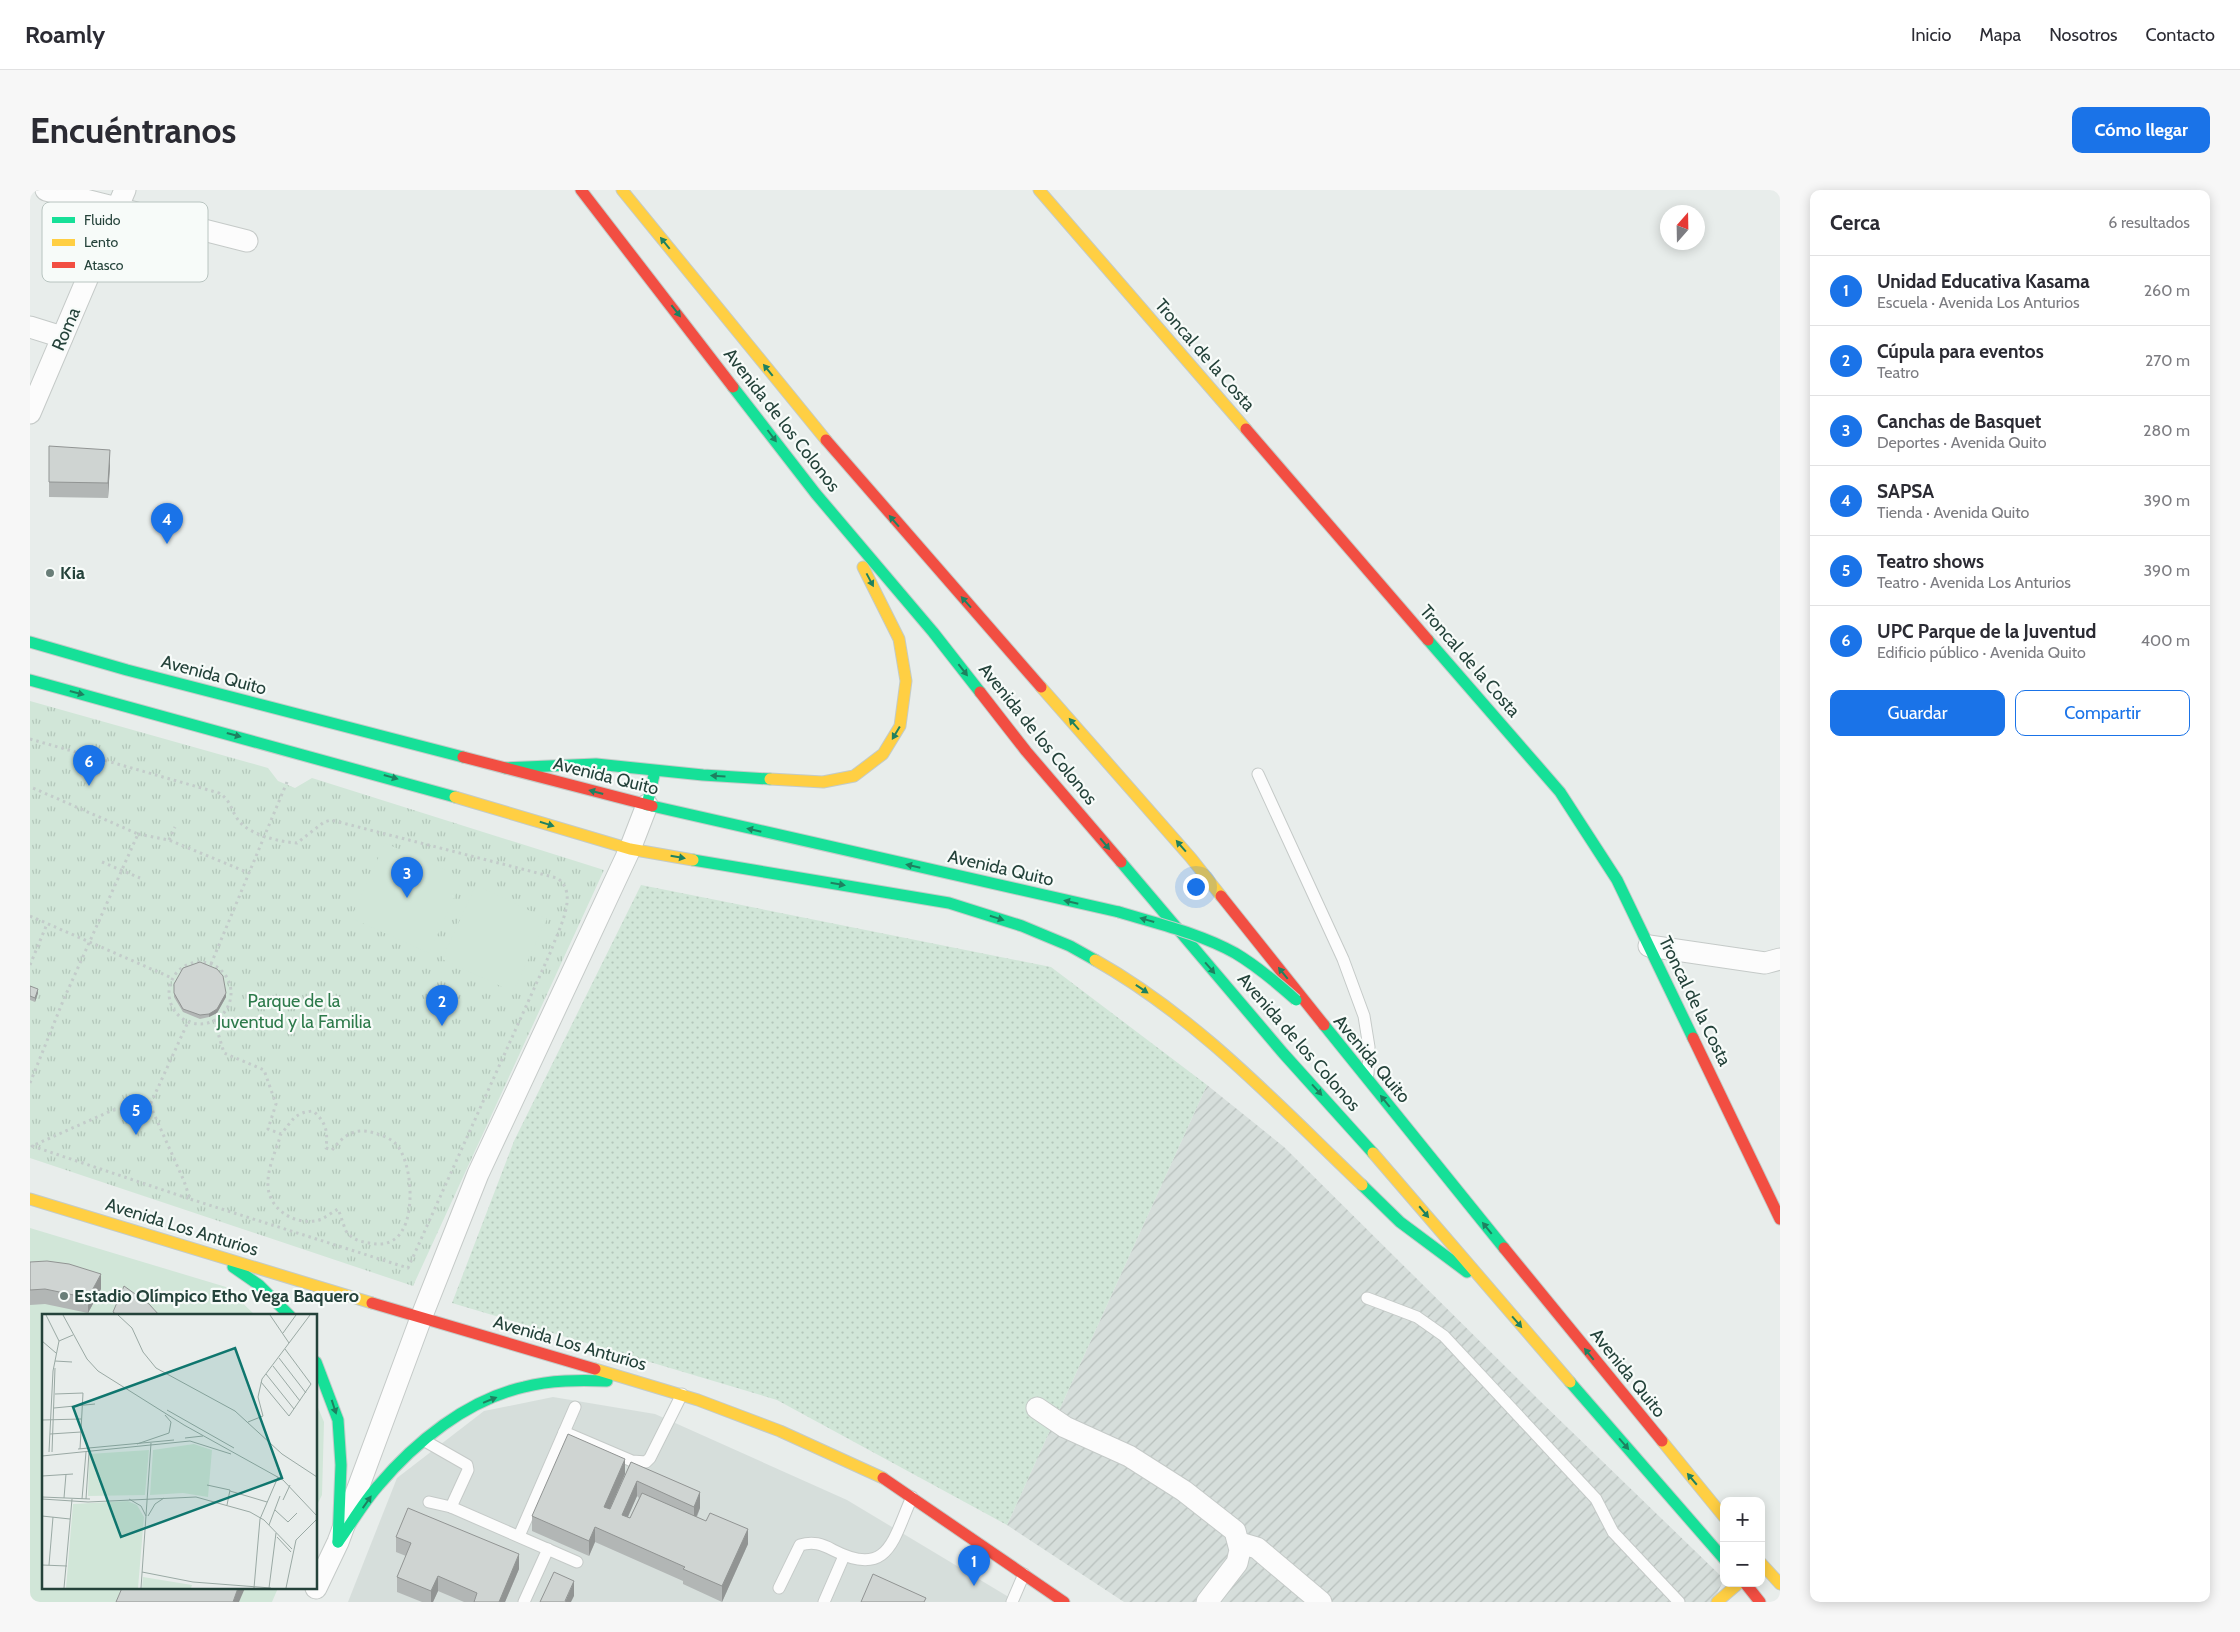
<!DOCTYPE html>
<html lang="es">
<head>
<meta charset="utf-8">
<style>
  :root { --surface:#fff; --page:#f7f7f7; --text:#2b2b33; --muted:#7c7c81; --line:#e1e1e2; --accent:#1a73e8 }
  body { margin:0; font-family:Cabin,sans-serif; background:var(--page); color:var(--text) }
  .controls { position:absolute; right:15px; bottom:15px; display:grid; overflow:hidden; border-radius:10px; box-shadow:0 2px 12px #0003 }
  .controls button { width:45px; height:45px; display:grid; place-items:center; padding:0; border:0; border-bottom:1px solid var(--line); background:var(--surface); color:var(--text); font:25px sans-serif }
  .compass { position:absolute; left:1630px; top:15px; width:45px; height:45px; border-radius:50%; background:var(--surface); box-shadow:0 2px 12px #0003; rotate:20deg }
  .you { position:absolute; left:1165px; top:696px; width:18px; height:18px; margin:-12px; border:4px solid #fff; border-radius:50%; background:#1a73e8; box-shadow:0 0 0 8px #1a73e833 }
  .badge { display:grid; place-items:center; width:32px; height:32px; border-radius:50%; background:var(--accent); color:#fff; font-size:16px; font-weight:700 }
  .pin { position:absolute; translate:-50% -41px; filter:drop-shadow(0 1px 2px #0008) }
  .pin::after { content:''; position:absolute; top:26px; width:18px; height:15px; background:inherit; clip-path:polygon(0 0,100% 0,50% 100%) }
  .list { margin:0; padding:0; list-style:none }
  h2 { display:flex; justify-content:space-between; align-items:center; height:65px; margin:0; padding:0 20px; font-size:21px }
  h2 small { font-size:16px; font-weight:400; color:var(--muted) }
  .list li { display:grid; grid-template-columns:32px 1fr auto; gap:15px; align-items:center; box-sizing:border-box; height:70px; padding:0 20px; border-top:1px solid var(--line) }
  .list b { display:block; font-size:19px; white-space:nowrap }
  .list p { margin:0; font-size:16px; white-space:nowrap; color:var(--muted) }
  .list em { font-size:16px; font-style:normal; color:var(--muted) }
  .actions { display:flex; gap:10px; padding:15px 20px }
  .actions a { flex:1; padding:11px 0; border:1px solid var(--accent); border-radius:10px; text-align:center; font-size:18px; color:var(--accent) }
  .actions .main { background:var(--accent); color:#fff }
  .map { position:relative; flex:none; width:1750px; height:1412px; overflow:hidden; border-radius:10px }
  header { display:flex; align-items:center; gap:30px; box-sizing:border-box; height:70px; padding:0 25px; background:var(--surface); border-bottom:1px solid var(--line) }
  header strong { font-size:24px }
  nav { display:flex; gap:28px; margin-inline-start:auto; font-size:18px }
  .intro { display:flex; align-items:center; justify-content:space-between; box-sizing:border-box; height:120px; padding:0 30px }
  h1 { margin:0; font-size:35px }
  .button { padding:12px 22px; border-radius:10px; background:var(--accent); color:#fff; font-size:18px; font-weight:700 }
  main { display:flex; gap:30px; padding:0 30px }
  aside { flex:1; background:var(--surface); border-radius:10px; box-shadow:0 2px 12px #0003 }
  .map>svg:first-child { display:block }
</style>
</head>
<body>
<header>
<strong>Roamly</strong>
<nav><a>Inicio</a><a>Mapa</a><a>Nosotros</a><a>Contacto</a></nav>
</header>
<div class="intro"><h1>Encuéntranos</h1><a class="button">Cómo llegar</a></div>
<main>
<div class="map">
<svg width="1750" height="1412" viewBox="0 0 1750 1412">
  <defs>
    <pattern id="industrial-furrows" width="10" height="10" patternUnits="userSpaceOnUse" patternTransform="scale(1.25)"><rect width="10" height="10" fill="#d6dedb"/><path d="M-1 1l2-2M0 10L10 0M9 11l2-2" fill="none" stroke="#b8c0bd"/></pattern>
    <pattern id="grass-dots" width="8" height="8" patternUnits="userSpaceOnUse" patternTransform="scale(1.25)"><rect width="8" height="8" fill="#d1e6d8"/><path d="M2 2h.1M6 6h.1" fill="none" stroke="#b3c6ba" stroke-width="1.8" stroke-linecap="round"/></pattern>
    <pattern id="park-tufts" width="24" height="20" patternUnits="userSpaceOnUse" patternTransform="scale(1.25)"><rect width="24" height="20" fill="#d1e6d8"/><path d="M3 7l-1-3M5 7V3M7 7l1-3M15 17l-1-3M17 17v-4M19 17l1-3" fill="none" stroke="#b3c6ba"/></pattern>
  </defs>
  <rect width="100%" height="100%" fill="#e8edeb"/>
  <polygon fill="#d6dedb" points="523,1207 625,1224 817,1310 987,1412 318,1412 367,1288 454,1221"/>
  <polygon fill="url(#industrial-furrows)" points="1177,895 1254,957 1509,1210 1694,1389 1683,1412 1094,1412 977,1335"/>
  <polygon fill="url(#grass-dots)" points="611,695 1021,777 1177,895 977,1335 747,1210 422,1113 484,951"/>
  <polygon fill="url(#park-tufts)" points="0,511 238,578 248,591 265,598 282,588 574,680 383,1096 0,968"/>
  <g fill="#d1e6d8">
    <polygon points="355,653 433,688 399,763 321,728"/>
    <polygon points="446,695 517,729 483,802 412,769"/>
    <polygon points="0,1038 196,1097 226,1126 14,1126 14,1398 248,1398 242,1412 0,1412"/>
    <polygon points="286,1213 294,1232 292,1305 286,1317"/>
  </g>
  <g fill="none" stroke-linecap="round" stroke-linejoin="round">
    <g stroke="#c5cac8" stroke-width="13">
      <g id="lane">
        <polyline points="1228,584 1313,769 1334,826 1339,857 1338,884"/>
        <polyline points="1337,1108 1387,1127 1414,1146 1566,1309 1583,1342 1649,1412"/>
        <polyline points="534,1242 602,1271 616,1272 620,1268 652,1204"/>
        <polyline points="395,1251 437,1275 438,1280 421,1317"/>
        <polyline points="399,1312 421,1317 547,1372"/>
        <polyline points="489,1346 545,1217"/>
        <path d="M749 1398 770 1355C783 1351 792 1354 803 1360 859 1389 863 1349 882 1307"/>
        <polyline points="494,1412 518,1359"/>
        <polyline points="794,1412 814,1366"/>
        <polyline points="982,1412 994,1384"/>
      </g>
    </g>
    <g stroke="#c5cac8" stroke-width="23">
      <g id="street">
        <polyline points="16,0 217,51"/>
        <polyline points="0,137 32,147"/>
        <polyline points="0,223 95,0"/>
        <polyline points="1619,756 1735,773 1750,769"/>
        <polyline points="1007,1218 1035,1237 1099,1266 1154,1301 1205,1341 1210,1360 1207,1373 1177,1412"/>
        <polyline points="1210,1353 1227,1358 1291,1412"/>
        <polyline points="286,1398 308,1352 391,1128 448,984 600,659 617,615"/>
      </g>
    </g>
    <g stroke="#c3cbc8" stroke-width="13">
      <g id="fast">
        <polyline points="703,197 786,304 903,442 950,502"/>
        <polyline points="1398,450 1530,602 1587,690 1663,848"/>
        <polyline points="0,452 97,480 433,567"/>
        <polyline points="0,490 425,607"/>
        <polyline points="475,578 566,574 673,585 740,589"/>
        <polyline points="617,615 625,581"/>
        <polyline points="622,616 1089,722"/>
        <polyline points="663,670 919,713 992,736 1040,756 1065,770"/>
        <polyline points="1091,672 1253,863 1343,963"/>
        <polyline points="1294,835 1474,1058"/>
        <polyline points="1332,995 1370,1032 1437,1082"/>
        <polyline points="203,1077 229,1095 260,1126"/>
        <polyline points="286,1172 308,1230 311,1275 308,1352"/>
        <polyline points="1540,1192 1694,1369"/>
        <path d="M308 1352C321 1334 333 1313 348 1296 385 1252 437 1210 494 1197 521 1190 549 1190 577 1191"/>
      </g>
    </g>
    <g stroke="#c3cbc8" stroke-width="13">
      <g id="slow">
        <polyline points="592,0 796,250"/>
        <polyline points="1009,0 1216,239"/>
        <polyline points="1011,497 1161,668 1191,706"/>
        <polyline points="740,589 793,592 824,586 853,564 870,536 876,491 869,449 833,377"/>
        <polyline points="425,607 600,659 663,670"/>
        <path d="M1065 770C1168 828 1248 915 1332 995"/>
        <polyline points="1343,963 1540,1192"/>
        <polyline points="0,1009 342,1113"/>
        <polyline points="565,1179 668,1210 750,1241 853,1288"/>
        <polyline points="1632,1251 1694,1327"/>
        <polyline points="1731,1373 1750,1394"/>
        <polyline points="1687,1412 1709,1393"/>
      </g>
    </g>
    <g stroke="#c3cbc8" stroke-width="13">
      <g id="jam">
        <polyline points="551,0 703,197"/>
        <polyline points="1216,239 1398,450"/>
        <polyline points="796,250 1011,497"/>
        <polyline points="950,502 996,561 1091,672"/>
        <polyline points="433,567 622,616"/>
        <polyline points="1191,706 1294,835"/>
        <polyline points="1663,848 1750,1029"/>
        <polyline points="1474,1058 1632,1251"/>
        <polyline points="342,1113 565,1179"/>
        <polyline points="853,1288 1034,1412"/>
        <polyline points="1715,1393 1730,1412"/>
      </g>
    </g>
    <g stroke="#c3ccca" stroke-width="3" stroke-dasharray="2.5 4" stroke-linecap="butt">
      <path d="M0 549 189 603C201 610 201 621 209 631 220 645 250 652 267 653L294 632 301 630 527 688C550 703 528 740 521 761L378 1078 160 1009"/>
      <polyline points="108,644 139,650 219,683"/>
      <polyline points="139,650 145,637"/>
      <polyline points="72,672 110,688"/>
      <polyline points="0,726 142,788"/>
      <circle cx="170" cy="803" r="31"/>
      <polyline points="181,774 257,592"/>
      <polyline points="0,775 17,734"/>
      <path d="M192 826 188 843 194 863 234 880 246 914 238 939 251 944C262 931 265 922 283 921 296 932 298 941 296 958L302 960C314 945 325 937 344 943 351 945 360 948 365 953 382 970 385 1021 372 1041 365 1053 352 1056 339 1053 331 1052 321 1049 316 1041 313 1034 311 1026 308 1019 303 1022 297 1026 292 1029 269 1038 239 1021 238 996 237 978 246 961 251 944"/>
      <polyline points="0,893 33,811 108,644 3,598"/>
      <polyline points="120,915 154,991 160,1009 2,956 83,920 120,915 158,832"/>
    </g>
    <use href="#lane" stroke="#fcfcfc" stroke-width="11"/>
    <use href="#street" stroke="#fcfcfc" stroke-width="21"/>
    <use href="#fast" stroke="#16e098" stroke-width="11"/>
    <use href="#slow" stroke="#ffcf43" stroke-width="11"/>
    <use href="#jam" stroke="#f24e42" stroke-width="11"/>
    <g stroke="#c3ccc9" stroke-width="13" stroke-linecap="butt">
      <path id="fast-bridge" d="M1089 722C1128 734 1169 743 1205 763 1227 776 1247 793 1266 810"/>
    </g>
    <use href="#fast-bridge" stroke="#16e098" stroke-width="11"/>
  </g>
  <g fill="#b2b6b5" fill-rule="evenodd">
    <polygon points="19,256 80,275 78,308 19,307"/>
    <polygon points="144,794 196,807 187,823 179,827 170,829 153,822 144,807"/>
    <polygon points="0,796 8,803 5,812 0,810"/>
    <polygon points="0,1072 71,1099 58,1123 15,1114 0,1115"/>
    <path d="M601 1272 670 1318 667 1327 718 1354 692 1412 653 1394V1391L565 1352 559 1366 502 1341V1326L595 1284 580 1319ZM607 1306 609 1308 600 1328 598 1327Z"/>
    <polygon points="366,1347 489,1379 475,1412 434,1412 408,1401 403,1412 392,1412 367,1402 367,1387 376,1366 366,1362"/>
  </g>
  <g fill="#919493">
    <polygon points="80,260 80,275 78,308 78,293"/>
    <polygon points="8,799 8,803 5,812 5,808"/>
    <polygon points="196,803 196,807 187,823 179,827 179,824"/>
    <polygon points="71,1084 71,1099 58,1123 58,1108"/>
    <polygon points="595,1269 595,1284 574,1332 574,1317"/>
    <polygon points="607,1291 607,1306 592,1340 592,1325"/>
    <polygon points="670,1302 670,1318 664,1332 664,1317"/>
    <polygon points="565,1337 565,1352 559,1366 559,1351"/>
    <polygon points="718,1339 718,1354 692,1412 692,1396"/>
    <polygon points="489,1364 489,1379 475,1412 469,1412"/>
    <polygon points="408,1386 408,1401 403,1412 401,1412 401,1401"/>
    <polygon points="544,1391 544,1406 541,1412 535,1412"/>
    <polygon points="208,1398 215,1398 209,1412 203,1412"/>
  </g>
  <g fill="#cfd4d2" stroke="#919493">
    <polygon points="19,256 80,260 78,293 19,292"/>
    <polygon points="170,772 187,779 193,786 196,803 187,819 179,824 170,825 153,819 144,803 144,794 153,778"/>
    <polygon points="0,796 8,799 5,808 0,806"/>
    <polygon points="17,1071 39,1074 71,1084 58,1108 15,1099 0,1100 0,1072"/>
    <polygon points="94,1096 119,1114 130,1126 88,1126 83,1122"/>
    <polygon points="538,1244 595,1269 574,1317 580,1319 601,1272 670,1302 664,1317 607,1291 592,1325 600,1328 612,1303 676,1331 680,1323 718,1339 692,1396 653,1379 655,1377 565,1337 559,1351 502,1326"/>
    <polygon points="378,1318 489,1364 469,1412 444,1412 447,1403 408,1386 401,1401 367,1387 381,1353 366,1347"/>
    <polygon points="524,1382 544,1391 535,1411 538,1412 510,1412"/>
    <polygon points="843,1384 896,1408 894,1412 831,1412"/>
    <polygon points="92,1398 208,1398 203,1412 86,1412"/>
  </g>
  <defs><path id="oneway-solid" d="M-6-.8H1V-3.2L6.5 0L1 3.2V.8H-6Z" transform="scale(1.25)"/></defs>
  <g fill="#1e8160">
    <use href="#oneway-solid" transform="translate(635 53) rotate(-129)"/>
    <use href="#oneway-solid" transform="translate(646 121) rotate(52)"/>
    <use href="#oneway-solid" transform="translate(738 180) rotate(-129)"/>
    <use href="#oneway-solid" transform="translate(742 246) rotate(53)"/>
    <use href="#oneway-solid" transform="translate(864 331) rotate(-131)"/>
    <use href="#oneway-solid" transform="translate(840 390) rotate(62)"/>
    <use href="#oneway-solid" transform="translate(936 412) rotate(-132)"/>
    <use href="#oneway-solid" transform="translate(933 480) rotate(52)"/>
    <use href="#oneway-solid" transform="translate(47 503) rotate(15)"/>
    <use href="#oneway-solid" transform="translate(1044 534) rotate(-131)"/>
    <use href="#oneway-solid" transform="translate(866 543) rotate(121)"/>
    <use href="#oneway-solid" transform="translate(204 545) rotate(15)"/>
    <use href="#oneway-solid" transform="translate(688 586) rotate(-177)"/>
    <use href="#oneway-solid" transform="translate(361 587) rotate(16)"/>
    <use href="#oneway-solid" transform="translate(566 602) rotate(-165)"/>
    <use href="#oneway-solid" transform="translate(517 634) rotate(17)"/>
    <use href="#oneway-solid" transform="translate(724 640) rotate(-167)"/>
    <use href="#oneway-solid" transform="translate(1075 654) rotate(50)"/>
    <use href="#oneway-solid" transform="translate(1151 656) rotate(-131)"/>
    <use href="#oneway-solid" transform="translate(648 667) rotate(10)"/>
    <use href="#oneway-solid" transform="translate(883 676) rotate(-167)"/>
    <use href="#oneway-solid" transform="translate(808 694) rotate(10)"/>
    <use href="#oneway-solid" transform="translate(1041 712) rotate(-167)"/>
    <use href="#oneway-solid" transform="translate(967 728) rotate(17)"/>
    <use href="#oneway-solid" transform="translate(1117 730) rotate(-164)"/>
    <use href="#oneway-solid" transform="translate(1180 778) rotate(49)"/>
    <use href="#oneway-solid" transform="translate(1253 783) rotate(-129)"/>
    <use href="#oneway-solid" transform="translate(1112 799) rotate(34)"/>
    <use href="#oneway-solid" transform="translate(1287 900) rotate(48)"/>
    <use href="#oneway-solid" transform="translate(1355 911) rotate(-129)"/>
    <use href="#oneway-solid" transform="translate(1394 1022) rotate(50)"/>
    <use href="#oneway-solid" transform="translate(1457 1038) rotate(-129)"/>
    <use href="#oneway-solid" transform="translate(1487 1132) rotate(49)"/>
    <use href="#oneway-solid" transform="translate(1559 1164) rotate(-129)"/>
    <use href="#oneway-solid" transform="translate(460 1210) rotate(-22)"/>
    <use href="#oneway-solid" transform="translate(304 1217) rotate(72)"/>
    <use href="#oneway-solid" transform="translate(1594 1254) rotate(49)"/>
    <use href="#oneway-solid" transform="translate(1662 1289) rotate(-130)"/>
    <use href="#oneway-solid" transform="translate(337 1312) rotate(-55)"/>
  </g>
  <g fill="#697e78" stroke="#f7fbf9" stroke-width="2">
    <circle cx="20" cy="383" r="5"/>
    <circle cx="34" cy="1106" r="5"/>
  </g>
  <g text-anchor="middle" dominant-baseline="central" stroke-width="4.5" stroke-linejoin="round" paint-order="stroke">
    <g font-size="18" fill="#24423a" stroke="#f7fbf9">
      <text transform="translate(36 139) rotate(-67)">Roma</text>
      <text transform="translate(1175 165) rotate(49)">Troncal de la Costa</text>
      <text transform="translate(752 230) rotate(52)">Avenida de los Colonos</text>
      <text transform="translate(1440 471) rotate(49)">Troncal de la Costa</text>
      <text transform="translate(184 485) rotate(15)">Avenida Quito</text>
      <text transform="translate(1008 544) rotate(51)">Avenida de los Colonos</text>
      <text transform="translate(576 586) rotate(14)">Avenida Quito</text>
      <text transform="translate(971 678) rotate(13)">Avenida Quito</text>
      <text transform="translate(1665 811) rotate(64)">Troncal de la Costa</text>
      <text transform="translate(1269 852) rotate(49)">Avenida de los Colonos</text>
      <text transform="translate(1342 869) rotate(50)">Avenida Quito</text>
      <text transform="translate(152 1037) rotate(17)">Avenida Los Anturios</text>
      <text transform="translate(540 1153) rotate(16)">Avenida Los Anturios</text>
      <text transform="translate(1598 1183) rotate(51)">Avenida Quito</text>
    </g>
    <g font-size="18" font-weight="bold" fill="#24423a" stroke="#f7fbf9" text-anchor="start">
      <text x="30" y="383">Kia</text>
      <text x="44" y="1106">Estadio Olímpico Etho Vega Baquero</text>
    </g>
    <g font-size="18" fill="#2d7a4b" stroke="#f7fbf9">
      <text x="264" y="811">Parque de la<tspan x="264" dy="21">Juventud y la Familia</tspan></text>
    </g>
  </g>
  <g transform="translate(12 1124)">
    <rect width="275" height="275" fill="#e8edeb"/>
    <path d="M152 130 170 136 166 183 141 179 108 181 111 136Z" fill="#d1e6d8"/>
    <path d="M107 136 103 181 46 182 47 140ZM101 263 150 271 149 274H100Z" fill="#d1e6d8"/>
    <path d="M86 187 95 191 102 203 96 274H24L31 190Z" fill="#d1e6d8"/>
    <path fill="none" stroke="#9aa9a4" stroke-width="1" d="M4 1 17 27M21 1 45 45 56 57 142 111 241 166 275 202M76 1 90 14 101 38 114 54 193 97 240 140 275 163M228 1 247 29M241 19 254 1M0 27 14 39M17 27 31 21M237 44 264 79M13 47 30 48M231 52 258 87M224 60 252 95M219 68 247 102 269 70 243 35M13 80 41 79 38 135M12 94 53 90M125 96 192 134M0 106 39 105M206 108 221 102 216 83 220 65 268 1M8 120 39 118M143 124 161 122M95 130 127 119 129 108 123 101M36 135 132 126M7 138 11 57 17 27M10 138 13 54M0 142 148 127 189 140M0 162 31 160M165 171 188 176 185 191M188 177 225 188M0 183 48 185M22 184 24 160M0 185 46 188 154 183 208 198 222 206 250 235M40 185 44 138M44 185 47 138M87 185 99 192 104 202M241 186 248 171M233 196 246 208 255 199M0 202 28 205M106 202 113 190 122 184M227 211 238 182M235 223 249 238M0 251 25 252M7 251 11 203M100 258 151 268 229 274M22 274 30 185M99 274 109 129M212 274 218 205 236 163M227 274 234 219M244 274 254 226 275 205"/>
    <path fill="#0f766e" fill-opacity="0.15" stroke="#0f766e" stroke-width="2.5" d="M193 34 240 164 79 223 31 93Z"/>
    <rect width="275" height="275" fill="none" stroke="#24423a" stroke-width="2.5"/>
  </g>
  <rect x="12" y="12" width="166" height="80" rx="8" fill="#f7fbf9" stroke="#b8c4c0" stroke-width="1"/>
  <rect x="22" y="27" width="23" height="6" fill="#16e098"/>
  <rect x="22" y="49" width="23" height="7" fill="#ffcf43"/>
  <rect x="22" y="72" width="23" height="6" fill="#f24e42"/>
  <g font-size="14" fill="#24423a">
    <text x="54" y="35">Fluido</text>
    <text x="54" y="57">Lento</text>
    <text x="54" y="80">Atasco</text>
  </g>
</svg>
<div class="controls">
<button>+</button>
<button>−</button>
</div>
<svg class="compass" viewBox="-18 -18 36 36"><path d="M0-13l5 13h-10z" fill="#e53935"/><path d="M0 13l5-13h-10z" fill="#7c7c81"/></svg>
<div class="you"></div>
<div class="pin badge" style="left:944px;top:1396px">1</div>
<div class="pin badge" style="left:412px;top:836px">2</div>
<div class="pin badge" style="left:377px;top:708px">3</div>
<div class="pin badge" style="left:137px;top:354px">4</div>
<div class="pin badge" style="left:106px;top:945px">5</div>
<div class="pin badge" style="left:59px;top:596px">6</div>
</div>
<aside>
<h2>Cerca<small>6 resultados</small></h2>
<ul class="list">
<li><span class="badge">1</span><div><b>Unidad Educativa Kasama</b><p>Escuela · Avenida Los Anturios</p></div><em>260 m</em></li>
<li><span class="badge">2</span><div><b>Cúpula para eventos</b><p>Teatro</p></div><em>270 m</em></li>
<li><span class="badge">3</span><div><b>Canchas de Basquet</b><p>Deportes · Avenida Quito</p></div><em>280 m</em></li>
<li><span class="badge">4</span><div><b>SAPSA</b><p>Tienda · Avenida Quito</p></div><em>390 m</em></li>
<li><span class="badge">5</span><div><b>Teatro shows</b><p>Teatro · Avenida Los Anturios</p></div><em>390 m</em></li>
<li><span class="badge">6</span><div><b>UPC Parque de la Juventud</b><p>Edificio público · Avenida Quito</p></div><em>400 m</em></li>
</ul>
<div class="actions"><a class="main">Guardar</a><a>Compartir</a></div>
</aside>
</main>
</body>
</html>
